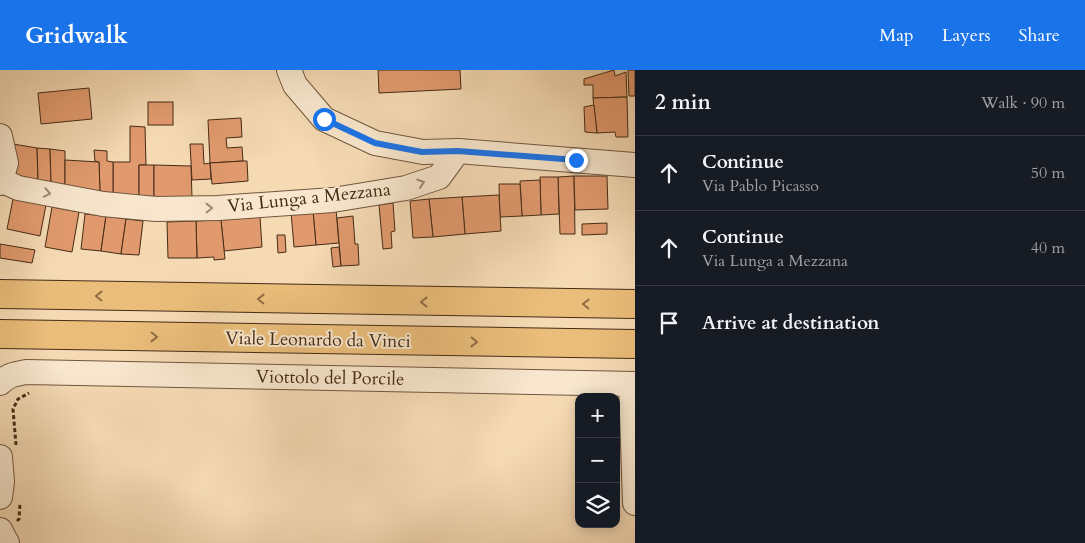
<!DOCTYPE html>
<html lang="en">
<head>
<meta charset="utf-8">
<style>
  :root { --surface:#171b24; --page:#242831; --text:#f1f3f6; --muted:#9ea1a6; --line:#363941; --accent:#1a73e8 }
  body { margin:0; font-family:Cardo,serif; background:var(--page); color:var(--text) }
  .controls { position:absolute; right:15px; bottom:15px; display:grid; overflow:hidden; border-radius:10px; box-shadow:0 2px 12px #0003 }
  .controls button { width:45px; height:45px; display:grid; place-items:center; padding:0; border:0; border-bottom:1px solid var(--line); background:var(--surface); color:var(--text); font:25px sans-serif }
  .stop { position:absolute; width:15px; height:15px; margin:-11px; border:4px solid #1a73e8; border-radius:50%; background:#fff }
  .stop.end { background:#1a73e8; border-color:#fff; box-shadow:0 1px 5px #0008 }
  .list { margin:0; padding:0; list-style:none }
  h2 { display:flex; justify-content:space-between; align-items:center; height:65px; margin:0; padding:0 20px; font-size:21px }
  h2 small { font-size:16px; font-weight:400; color:var(--muted) }
  .list li { display:grid; grid-template-columns:32px 1fr auto; gap:15px; align-items:center; box-sizing:border-box; height:75px; padding:0 20px; border-top:1px solid var(--line) }
  .list b { display:block; font-size:19px; white-space:nowrap }
  .list p { margin:0; font-size:16px; white-space:nowrap; color:var(--muted) }
  .list em { font-size:16px; font-style:normal; color:var(--muted) }
  .icon { flex:none; width:28px; height:28px; fill:none; stroke:currentColor; stroke-width:2; stroke-linecap:round; stroke-linejoin:round }
  .map { position:relative; flex:none; width:635px; height:473px; overflow:hidden }
  header { display:flex; align-items:center; gap:30px; box-sizing:border-box; height:70px; padding:0 25px; background:var(--accent); color:#fff }
  header strong { font-size:24px }
  nav { display:flex; gap:28px; margin-inline-start:auto; font-size:18px }
  main { display:flex }
  aside { flex:1; background:var(--surface) }
  .map>svg:first-child { display:block }
</style>
</head>
<body>
<header>
<strong>Gridwalk</strong>
<nav><a>Map</a><a>Layers</a><a>Share</a></nav>
</header>
<main>
<div class="map">
<svg width="635" height="473" viewBox="0 0 635 473">
  <rect width="100%" height="100%" fill="#f5dab4"/>
  <filter id="stains"><feTurbulence type="fractalNoise" baseFrequency=".004" numOctaves="4"/><feColorMatrix values="0 0 0 0 .2 0 0 0 0 .09 0 0 0 0 .02 0 0 0 .5 -.17"/></filter>
  <radialGradient id="worn" r=".72"><stop offset=".6" stop-color="#630" stop-opacity="0"/><stop offset="1" stop-color="#630" stop-opacity=".3"/></radialGradient>
  <g fill="#e19a6e" stroke="#452b16">
    <polygon points="378,0 460,0 461,19 379,23"/>
    <polygon points="614,0 615,6 626,2 627,27 593,28 593,15 584,15 584,9"/>
    <polygon points="628,0 635,0 635,26 629,26"/>
    <polygon points="89,18 92,49 41,54 38,23"/>
    <polygon points="627,27 628,67 616,67 615,62 597,63 593,28"/>
    <rect x="148" y="32" width="25" height="23"/>
    <polygon points="594,35 597,63 585,62 584,37"/>
    <polygon points="241,48 242,67 226,68 227,78 242,77 243,91 210,93 208,50"/>
    <polygon points="130,56 145,57 146,95 139,95 139,127 113,124 113,92 130,92"/>
    <polygon points="13,74 37,78 38,110 16,105"/>
    <polygon points="190,74 203,74 204,94 210,93 211,109 192,110"/>
    <polygon points="37,78 50,79 51,112 38,110"/>
    <polygon points="50,79 65,81 65,116 51,112"/>
    <polygon points="94,80 107,81 107,91 113,92 113,124 100,122 99,92 95,91"/>
    <polygon points="65,90 99,92 100,122 65,116"/>
    <polygon points="243,91 247,91 248,111 212,114 210,93"/>
    <polygon points="139,95 154,95 154,128 139,127"/>
    <polygon points="154,95 191,96 192,128 154,128"/>
    <polygon points="574,106 575,164 560,164 558,107"/>
    <polygon points="574,106 607,106 608,139 575,140"/>
    <polygon points="540,107 558,107 559,144 541,145"/>
    <polygon points="540,110 541,145 522,146 520,111"/>
    <polygon points="499,114 520,114 522,146 500,147"/>
    <polygon points="499,125 501,161 465,164 462,127"/>
    <polygon points="462,127 465,164 433,167 429,129"/>
    <polygon points="13,129 46,135 40,166 7,159"/>
    <polygon points="429,129 433,167 413,168 410,131"/>
    <polygon points="393,133 395,161 391,162 392,178 383,179 379,135"/>
    <polygon points="52,137 79,142 72,182 45,177"/>
    <polygon points="336,139 339,173 316,175 313,141"/>
    <polygon points="313,141 316,175 294,177 291,142"/>
    <polygon points="85,144 106,146 101,181 81,179"/>
    <polygon points="106,146 126,149 121,184 101,181"/>
    <polygon points="353,146 355,174 358,174 359,195 341,196 337,148"/>
    <polygon points="260,147 262,177 224,181 221,150"/>
    <polygon points="126,149 143,151 139,185 121,184"/>
    <polygon points="221,150 225,189 214,190 214,187 197,188 196,151"/>
    <polygon points="196,151 197,188 168,188 167,152"/>
    <polygon points="607,153 607,164 582,165 582,154"/>
    <polygon points="277,165 285,165 286,182 278,183"/>
    <polygon points="0,174 35,180 32,193 0,188"/>
    <polygon points="339,177 341,196 333,197 331,178"/>
  </g>
  <g fill="none" stroke-linecap="round" stroke-linejoin="round">
    <g stroke="#71573e" stroke-width="26">
      <g id="minor">
        <polyline points="289,0 295,15 324,49 375,73 423,82 458,81 635,95"/>
        <polyline points="0,66 6,93 0,113"/>
        <polyline points="1,110 18,118 103,134 156,139 218,138 333,130 406,118 439,107 458,81"/>
        <path d="M0 313C8 305 15 304 26 302L635 314"/>
        <polyline points="631,314 635,433"/>
        <polyline points="0,387 2,412 0,427"/>
        <polyline points="0,460 7,473"/>
      </g>
    </g>
    <g stroke="#452b16" stroke-width="30">
      <g id="highway">
        <polyline points="0,224 635,234"/>
        <polyline points="0,264 635,274"/>
      </g>
    </g>
    <g stroke="#452b16" stroke-width="3" stroke-dasharray="4 2.5" stroke-linecap="butt">
      <polyline points="16,375 13,339 18,329 29,323"/>
      <polyline points="17,451 19,449 20,433"/>
    </g>
    <use href="#minor" stroke="#f8e7ce" stroke-width="24"/>
    <use href="#highway" stroke="#eabd7a" stroke-width="28"/>
  </g>
  <defs><path id="oneway-chevron" d="M-2-3.5L2.5 0L-2 3.5" fill="none" stroke-width="1.6" stroke-linecap="round" stroke-linejoin="round" transform="scale(1.25)"/></defs>
  <g stroke="#9e8972">
    <use href="#oneway-chevron" transform="translate(421 113) rotate(-18)"/>
    <use href="#oneway-chevron" transform="translate(47 123) rotate(11)"/>
    <use href="#oneway-chevron" transform="translate(209 138) rotate(-1)"/>
  </g>
  <g stroke="#8f6d43">
    <use href="#oneway-chevron" transform="translate(99 226) rotate(-179)"/>
    <use href="#oneway-chevron" transform="translate(261 229) rotate(-179)"/>
    <use href="#oneway-chevron" transform="translate(424 232) rotate(-179)"/>
    <use href="#oneway-chevron" transform="translate(586 234) rotate(-179)"/>
    <use href="#oneway-chevron" transform="translate(154 267) rotate(1)"/>
    <use href="#oneway-chevron" transform="translate(474 272) rotate(1)"/>
  </g>
  <g fill="none" stroke-linecap="round" stroke-linejoin="round">
    <polyline stroke="#1a73e8" stroke-width="6" points="324,49 375,73 422,82 458,81 576,90"/>
  </g>
  <g text-anchor="middle" dominant-baseline="central" stroke-width="4" stroke-linejoin="round" paint-order="stroke">
    <g font-size="18" fill="#452b16" stroke="#f8e7ce">
      <text transform="translate(309 128) rotate(-6)">Via Lunga a Mezzana</text>
      <text transform="translate(318 270) rotate(1)">Viale Leonardo da Vinci</text>
      <text transform="translate(330 308) rotate(1)">Viottolo del Porcile</text>
    </g>
  </g>
  <rect width="100%" height="100%" filter="url(#stains)"/>
  <rect width="100%" height="100%" fill="url(#worn)"/>
</svg>
<div class="controls">
<button>+</button>
<button>−</button>
<button><svg class="icon" aria-label="layers" viewBox="0 0 24 24"><path d="M12 4l9 5-9 5-9-5zM3 14l9 5 9-5"/></svg></button>
</div>
<div class="stop" style="left:324px;top:49px"></div>
<div class="stop end" style="left:576px;top:90px"></div>
</div>
<aside>
<h2>2 min<small>Walk · 90 m</small></h2>
<ul class="list">
<li><svg class="icon" aria-label="ahead" viewBox="0 0 24 24"><path d="M12 20V5M6 11l6-6 6 6"/></svg><div><b>Continue</b><p>Via Pablo Picasso</p></div><em>50 m</em></li>
<li><svg class="icon" aria-label="ahead" viewBox="0 0 24 24"><path d="M12 20V5M6 11l6-6 6 6"/></svg><div><b>Continue</b><p>Via Lunga a Mezzana</p></div><em>40 m</em></li>
<li><svg class="icon" aria-label="arrive" viewBox="0 0 24 24"><path d="M6 21V4h12l-3 4 3 4H6"/></svg><div><b>Arrive at destination</b></div></li>
</ul>
</aside>
</main>
</body>
</html>
